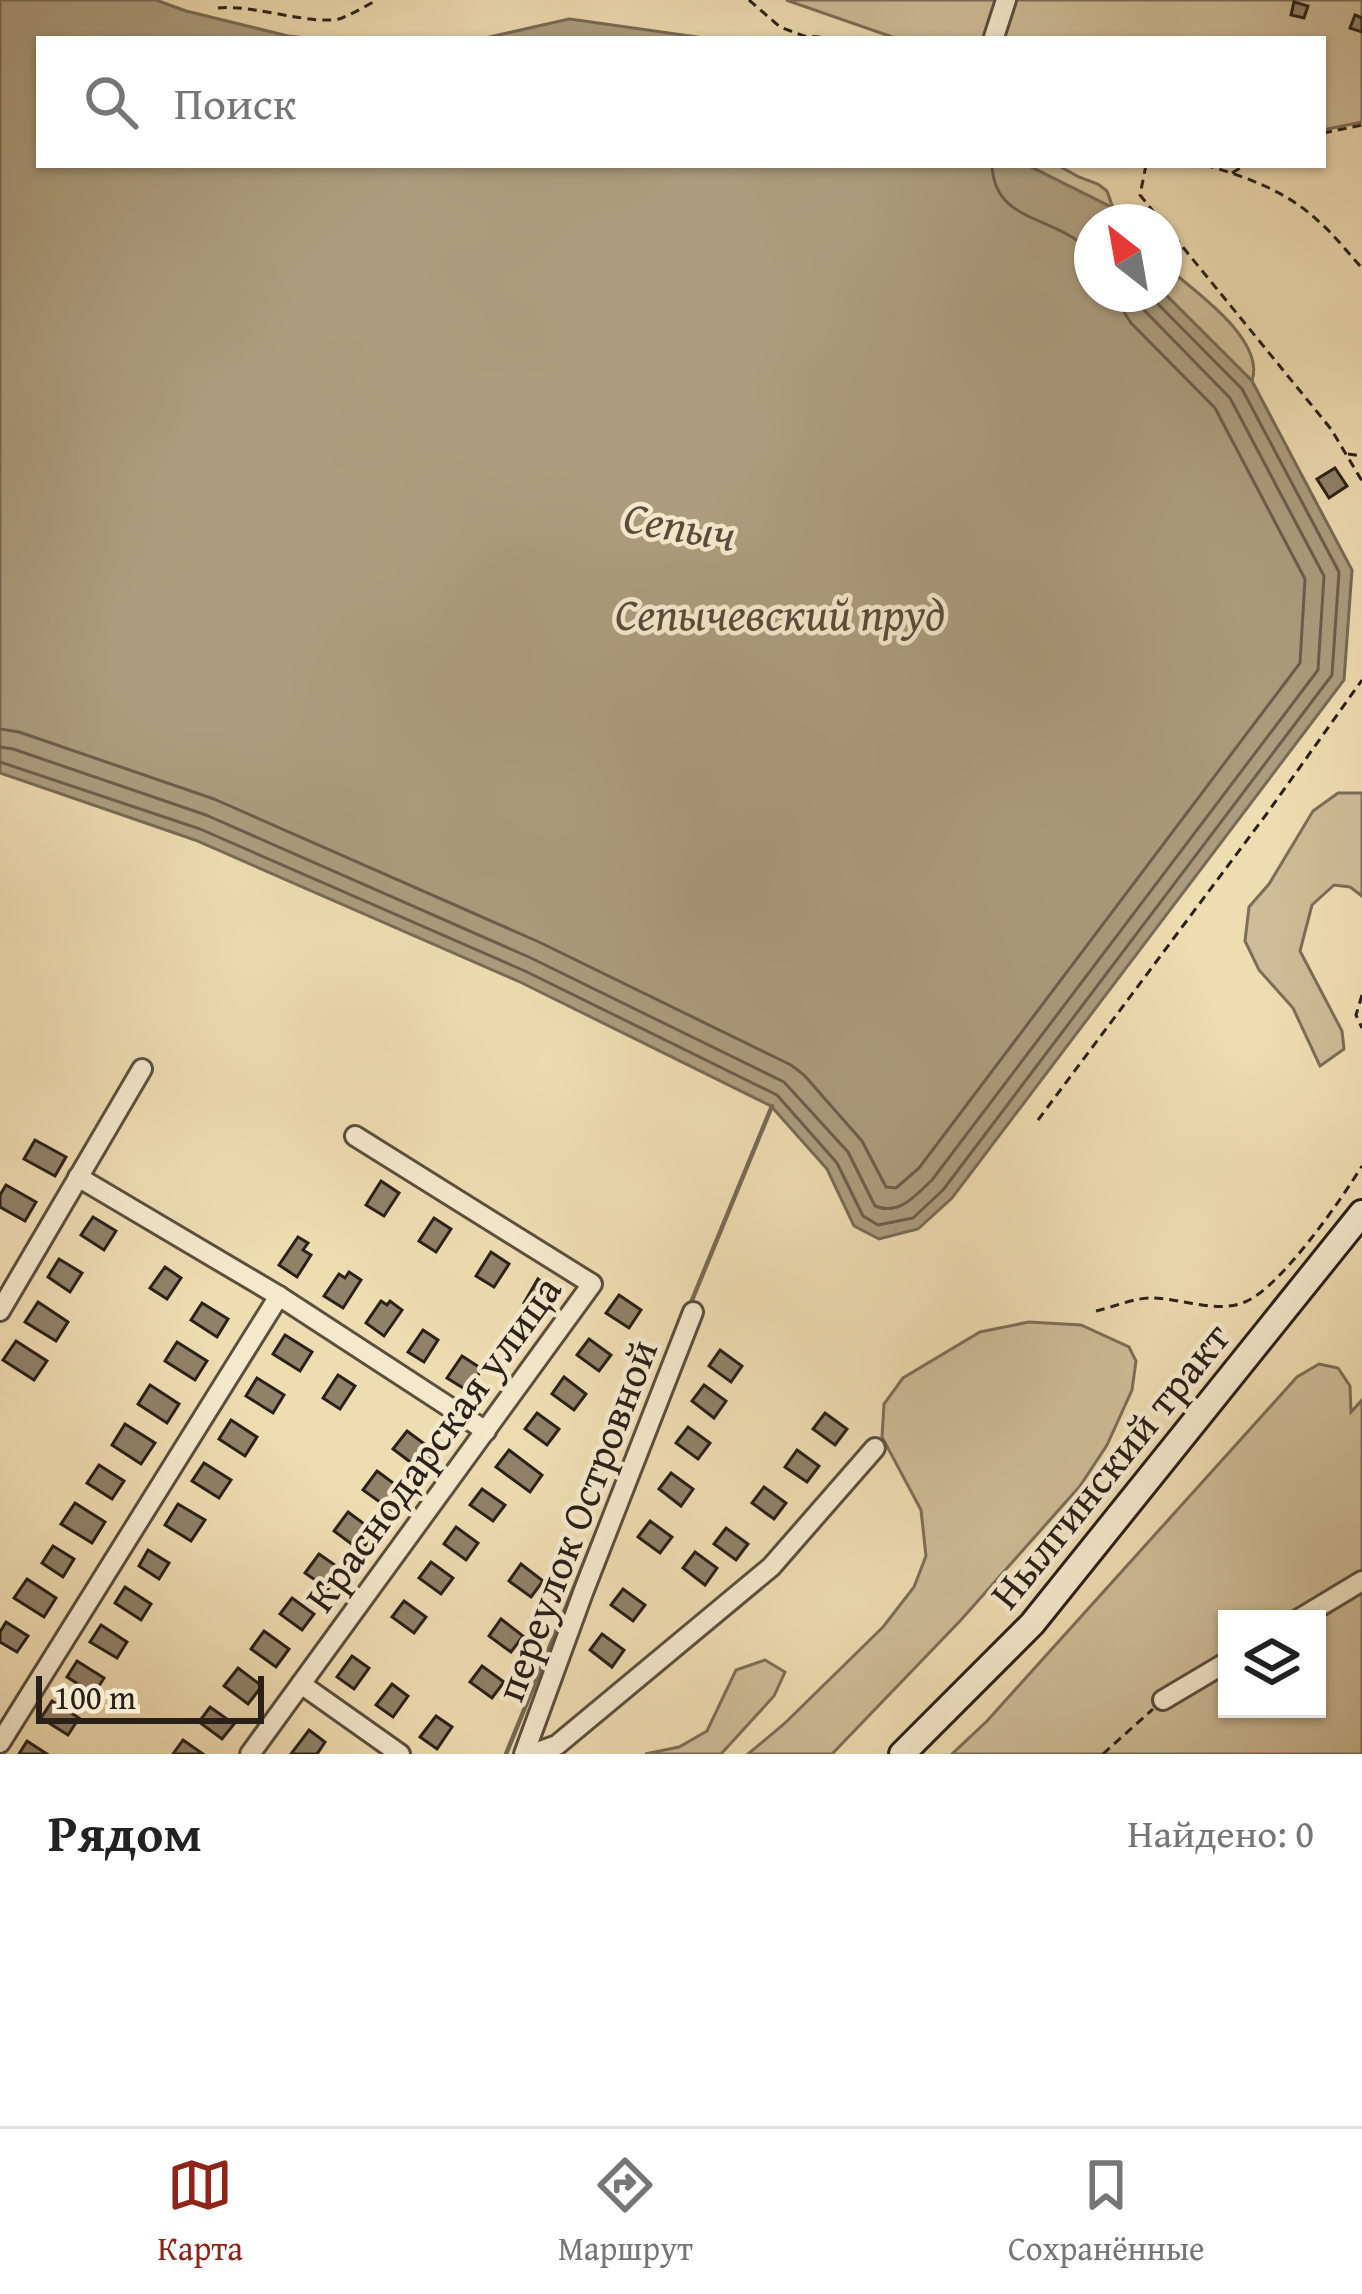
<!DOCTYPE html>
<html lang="ru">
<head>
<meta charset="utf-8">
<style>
  :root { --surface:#fff; --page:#f2f2f2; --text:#222; --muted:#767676; --line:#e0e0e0; --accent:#8f2418 }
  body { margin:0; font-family:"Gentium Book Plus",serif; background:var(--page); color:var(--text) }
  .controls { position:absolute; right:36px; bottom:36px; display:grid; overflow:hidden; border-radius:0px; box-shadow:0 3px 9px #0004 }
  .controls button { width:108px; height:108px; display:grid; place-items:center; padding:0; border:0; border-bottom:3px solid var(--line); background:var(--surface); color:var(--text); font:60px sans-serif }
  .compass { position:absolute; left:1074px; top:204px; width:108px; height:108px; border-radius:50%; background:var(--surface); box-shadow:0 3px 9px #0004; rotate:329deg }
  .scale { position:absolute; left:36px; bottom:30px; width:228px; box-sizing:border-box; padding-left:12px; border:6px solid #2a2019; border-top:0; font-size:33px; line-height:42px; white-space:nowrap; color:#2a2019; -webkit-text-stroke:9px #f5e9cd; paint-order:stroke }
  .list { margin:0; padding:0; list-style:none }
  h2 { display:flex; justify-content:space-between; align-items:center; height:156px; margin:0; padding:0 48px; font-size:51px }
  h2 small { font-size:39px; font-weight:400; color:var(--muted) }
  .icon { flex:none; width:66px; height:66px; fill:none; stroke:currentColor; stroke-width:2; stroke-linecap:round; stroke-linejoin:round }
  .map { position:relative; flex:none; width:1362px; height:1754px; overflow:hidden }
  .search { position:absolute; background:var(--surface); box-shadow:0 3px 9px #0004; left:36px; right:36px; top:36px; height:132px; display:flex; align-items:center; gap:30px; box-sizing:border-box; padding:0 42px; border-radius:0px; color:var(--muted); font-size:45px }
  .sheet { height:372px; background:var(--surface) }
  nav { display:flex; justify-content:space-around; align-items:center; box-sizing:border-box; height:168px; border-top:3px solid var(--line); background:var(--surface); font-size:33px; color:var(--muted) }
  nav a { display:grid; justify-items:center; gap:6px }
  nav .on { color:var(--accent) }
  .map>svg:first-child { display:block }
</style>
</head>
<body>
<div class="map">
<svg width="1362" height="1754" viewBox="0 0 1362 1754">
  <rect width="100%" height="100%" fill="#efddb2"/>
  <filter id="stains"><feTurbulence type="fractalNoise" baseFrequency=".00167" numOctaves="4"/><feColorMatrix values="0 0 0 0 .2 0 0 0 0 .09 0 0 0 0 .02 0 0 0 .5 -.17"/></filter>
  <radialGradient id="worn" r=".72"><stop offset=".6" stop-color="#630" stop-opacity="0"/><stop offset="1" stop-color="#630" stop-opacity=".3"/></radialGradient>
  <g fill="#cebd98" stroke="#7c6e58" stroke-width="3" fill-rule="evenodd">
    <polygon points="786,0 1362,0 1362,122 1323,130 1323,39 898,39"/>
    <polygon points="1027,165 1057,165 1079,177 1098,184 1107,191 1113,208"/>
    <path d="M1164 265C1192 289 1266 339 1252 381L1164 293Z"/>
    <polygon points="1338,793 1362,793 1362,896 1350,887 1334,885 1312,905 1300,951 1342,1031 1344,1049 1320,1066 1293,1008 1259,970 1245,941 1249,907 1269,884 1313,811"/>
    <polygon points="1029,1322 1081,1325 1129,1347 1136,1361 1132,1390 1107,1445 1080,1486 960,1621 832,1754 748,1754 784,1724 883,1627 914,1587 926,1556 921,1510 882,1437 884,1404 903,1378 980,1332"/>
    <path d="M1319 1364 1338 1368 1350 1386 1351 1412 1362 1400V1754H952L987 1721 1297 1377ZM1227 1619H1317V1709H1227Z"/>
    <polygon points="765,1660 785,1672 774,1696 721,1754 645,1754 679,1747 707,1731 736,1670"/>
  </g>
  <g fill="#ac9d7e" stroke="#786b56" stroke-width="3">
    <polygon points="0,0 156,0 186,11 288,36 313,39 39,39 39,165 1027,165 1113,208 1121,222 1092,222 1092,294 1164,293 1252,381 1352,570 1344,680 952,1198 918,1229 879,1239 854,1226 827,1169 771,1106 520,982 195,840 0,773"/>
    <polygon points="569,19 570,19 711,39 481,39"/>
  </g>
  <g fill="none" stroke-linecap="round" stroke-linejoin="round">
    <g stroke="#6b5e4c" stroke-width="3">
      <path d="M992 165C994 218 1044 216 1078 241 1080 242 1090 254 1092 255"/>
      <polyline points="0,729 19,732 214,799 539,942 791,1065 804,1075 862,1141 886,1187 896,1188 919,1168 1300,663 1305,579 1215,408 1131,323 1124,312 1119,294"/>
      <path d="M0 747 13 749 206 815 531 958 784 1082 848 1152 875 1206C899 1216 916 1195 932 1180L1318 670 1324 576 1230 398 1145 311 1137 294"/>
      <polyline points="0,762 200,829 525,971 777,1095 837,1163 863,1216 878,1225 913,1218 943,1190 1332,675 1339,572 1242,389 1156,302 1152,294"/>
    </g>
    <g stroke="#786b56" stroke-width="4.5">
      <polyline points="690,1305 772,1106"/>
      <polyline points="506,1754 606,1509"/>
    </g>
  </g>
  <g fill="#908269" stroke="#2a2019" stroke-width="3">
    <polygon points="1294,2 1308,6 1304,18 1291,15"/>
    <polygon points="1355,15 1362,18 1362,32 1350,28"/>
    <polygon points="1335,468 1347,486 1329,498 1317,479"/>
    <polygon points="35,1140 66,1157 55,1176 24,1159"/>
    <polygon points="381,1181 399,1193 384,1216 366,1205"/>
    <polygon points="6,1185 36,1202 25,1221 0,1207 0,1195"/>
    <polygon points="93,1217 116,1231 104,1250 81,1235"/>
    <polygon points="434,1218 451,1229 436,1252 419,1241"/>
    <polygon points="298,1237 308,1243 303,1250 311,1255 297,1277 279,1265"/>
    <polygon points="491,1252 509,1264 494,1287 476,1276"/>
    <polygon points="59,1259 82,1273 70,1292 48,1277"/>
    <polygon points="165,1267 181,1278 167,1299 150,1288"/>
    <polygon points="349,1272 361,1280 343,1308 324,1296 339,1274 345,1278"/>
    <polygon points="538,1279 556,1291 541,1314 524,1303"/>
    <polygon points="619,1295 641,1310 629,1328 606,1313"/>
    <polygon points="381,1301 387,1305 390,1301 402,1310 384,1336 366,1323"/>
    <polygon points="38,1302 68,1322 56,1341 25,1322"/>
    <polygon points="202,1303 228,1319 217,1337 191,1320"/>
    <polygon points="423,1330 438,1340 424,1362 408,1352"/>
    <polygon points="285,1335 312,1352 300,1371 273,1354"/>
    <polygon points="589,1339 611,1355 599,1371 577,1355"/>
    <polygon points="16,1341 47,1361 34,1380 3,1360"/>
    <polygon points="177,1342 207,1361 195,1380 165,1361"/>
    <polygon points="720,1350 742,1366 731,1382 709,1366"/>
    <polygon points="462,1356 482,1369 468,1391 447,1378"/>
    <polygon points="338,1375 355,1386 340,1409 323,1398"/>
    <polygon points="564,1377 586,1394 574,1410 552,1394"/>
    <polygon points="257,1378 284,1395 273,1413 246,1396"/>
    <polygon points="150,1385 179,1404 167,1423 138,1404"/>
    <polygon points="704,1385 726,1401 714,1418 692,1401"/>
    <polygon points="537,1413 559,1429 547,1445 525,1429"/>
    <polygon points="825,1413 847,1429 835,1445 813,1429"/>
    <polygon points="231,1420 257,1437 245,1456 219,1439"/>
    <polygon points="125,1424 155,1443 141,1464 112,1445"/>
    <polygon points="688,1427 710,1443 698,1459 676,1443"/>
    <polygon points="407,1431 434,1451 421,1470 393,1449"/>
    <polygon points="509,1450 542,1475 530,1492 496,1467"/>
    <polygon points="797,1450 819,1466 807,1482 785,1467"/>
    <polygon points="204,1463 231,1480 219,1498 192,1481"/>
    <polygon points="99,1465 124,1481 112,1499 87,1483"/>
    <polygon points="377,1471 404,1491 391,1510 363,1490"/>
    <polygon points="671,1473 693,1489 681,1506 659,1489"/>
    <polygon points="764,1487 786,1503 774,1519 752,1503"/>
    <polygon points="482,1489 505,1505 493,1521 470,1505"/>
    <polygon points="75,1503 105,1522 92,1543 61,1524"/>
    <polygon points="178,1504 205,1520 191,1541 165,1525"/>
    <polygon points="348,1512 375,1532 361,1551 334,1531"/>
    <polygon points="650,1521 672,1537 660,1553 638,1537"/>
    <polygon points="456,1527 478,1543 466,1560 444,1544"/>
    <polygon points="726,1528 748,1544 736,1560 714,1544"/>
    <polygon points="53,1546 74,1559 63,1577 42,1563"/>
    <polygon points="148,1550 169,1563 159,1579 139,1566"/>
    <polygon points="695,1552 717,1568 705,1585 683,1568"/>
    <polygon points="319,1554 342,1570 328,1589 305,1573"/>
    <polygon points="431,1562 453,1578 441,1594 419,1578"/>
    <polygon points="521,1564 543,1581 531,1597 509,1581"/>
    <polygon points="27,1579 56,1598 44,1617 14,1598"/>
    <polygon points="125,1587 151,1604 141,1620 115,1603"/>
    <polygon points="623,1589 645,1605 633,1621 611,1605"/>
    <polygon points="292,1598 314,1614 302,1630 280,1614"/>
    <polygon points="404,1601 426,1617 414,1633 392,1617"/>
    <polygon points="501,1619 523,1636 511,1652 489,1636"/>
    <polygon points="6,1622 28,1636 17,1652 0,1642 0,1632"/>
    <polygon points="101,1625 127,1642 117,1658 90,1642"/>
    <polygon points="264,1631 289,1649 276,1667 251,1649"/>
    <polygon points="602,1634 624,1650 612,1667 590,1650"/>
    <polygon points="352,1656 369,1668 354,1689 337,1677"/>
    <polygon points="77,1661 104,1678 94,1694 67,1677"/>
    <polygon points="482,1666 504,1682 492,1698 470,1682"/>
    <polygon points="238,1668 262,1686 248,1704 224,1686"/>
    <polygon points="392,1684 408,1696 393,1717 376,1705"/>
    <polygon points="52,1701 79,1718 68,1735 41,1718"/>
    <polygon points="210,1707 234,1724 222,1739 199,1722"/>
    <polygon points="436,1716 452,1727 437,1749 420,1737"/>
    <polygon points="309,1730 325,1742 317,1754 291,1754"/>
    <polygon points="183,1740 203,1754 173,1754"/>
    <polygon points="27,1741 47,1754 19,1754"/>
  </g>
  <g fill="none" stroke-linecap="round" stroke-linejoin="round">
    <g stroke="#5b4f3f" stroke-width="24">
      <g id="street">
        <polyline points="994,37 1006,0"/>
        <polyline points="78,1177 279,1296 486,1431"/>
        <polyline points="0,1311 142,1069"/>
        <polyline points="1299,1619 1362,1581"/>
        <polyline points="301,1684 400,1754"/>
        <polyline points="1163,1700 1227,1662"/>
        <polyline points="0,1743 279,1296"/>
        <polyline points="250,1754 592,1284 355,1136"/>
        <polyline points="524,1754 584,1590 693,1312"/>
        <polyline points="532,1754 557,1745 771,1567 875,1448"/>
      </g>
    </g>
    <g stroke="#2a2019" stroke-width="30">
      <polyline id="secondary" points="902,1754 1032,1624 1362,1213"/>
    </g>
    <g stroke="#2a2019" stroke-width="3" stroke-dasharray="9 6" stroke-linecap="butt">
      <polyline points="749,0 780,27 804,36 848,39"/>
      <path d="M218 8C254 4 315 27 342 18 354 13 366 6 377 0"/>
      <polyline points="1323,133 1362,125"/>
      <polyline points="1146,165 1140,195 1162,222"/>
      <path d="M1205 165C1244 176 1286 191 1316 219 1333 233 1347 252 1362 268"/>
      <polyline points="1232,173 1245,165"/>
      <polyline points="1164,224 1331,429 1362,481"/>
      <polyline points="1348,454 1362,456"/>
      <polyline points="1362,995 1356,1015 1362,1028"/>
      <polyline points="1038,1120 1268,812 1362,680"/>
      <path d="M1096 1311C1113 1307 1134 1298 1151 1298 1180 1298 1217 1314 1245 1302 1280 1288 1341 1200 1362 1166"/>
      <polyline points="1103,1754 1153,1709"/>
    </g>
    <use href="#street" stroke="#f5e9cd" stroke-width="18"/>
    <use href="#secondary" stroke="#f5e9cd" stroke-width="24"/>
  </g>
  <g text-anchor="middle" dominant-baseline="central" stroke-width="9" stroke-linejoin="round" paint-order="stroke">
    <g font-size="42" fill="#2a2019" stroke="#f5e9cd">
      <text transform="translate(432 1443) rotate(-54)">Краснодарская улица</text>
      <text transform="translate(1109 1465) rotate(-51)">Нылгинский тракт</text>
      <text transform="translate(575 1520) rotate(-69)">переулок Островной</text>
    </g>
    <g font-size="45" font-style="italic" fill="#584c3c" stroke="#f5e9cd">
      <text transform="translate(680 525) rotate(10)">Сепыч</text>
      <text x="780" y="613">Сепычевский пруд</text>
    </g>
  </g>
  <rect width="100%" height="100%" filter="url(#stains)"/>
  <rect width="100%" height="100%" fill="url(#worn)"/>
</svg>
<div class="controls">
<button><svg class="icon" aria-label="layers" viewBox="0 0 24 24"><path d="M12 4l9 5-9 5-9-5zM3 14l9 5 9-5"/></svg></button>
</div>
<svg class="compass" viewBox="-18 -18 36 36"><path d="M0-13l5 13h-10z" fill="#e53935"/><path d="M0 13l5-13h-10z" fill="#767676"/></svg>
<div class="scale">100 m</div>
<div class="search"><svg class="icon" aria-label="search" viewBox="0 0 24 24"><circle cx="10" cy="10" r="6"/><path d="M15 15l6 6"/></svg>Поиск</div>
</div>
<section class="sheet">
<h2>Рядом<small>Найдено: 0</small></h2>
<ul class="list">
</ul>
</section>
<nav>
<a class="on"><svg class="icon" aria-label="map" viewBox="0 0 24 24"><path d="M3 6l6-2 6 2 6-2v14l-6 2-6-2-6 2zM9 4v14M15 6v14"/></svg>Карта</a>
<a><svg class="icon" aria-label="directions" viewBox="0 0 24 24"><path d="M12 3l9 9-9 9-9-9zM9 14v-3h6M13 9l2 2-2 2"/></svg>Маршрут</a>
<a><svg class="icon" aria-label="saved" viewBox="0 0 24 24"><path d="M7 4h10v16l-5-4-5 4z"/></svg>Сохранённые</a>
</nav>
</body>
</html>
